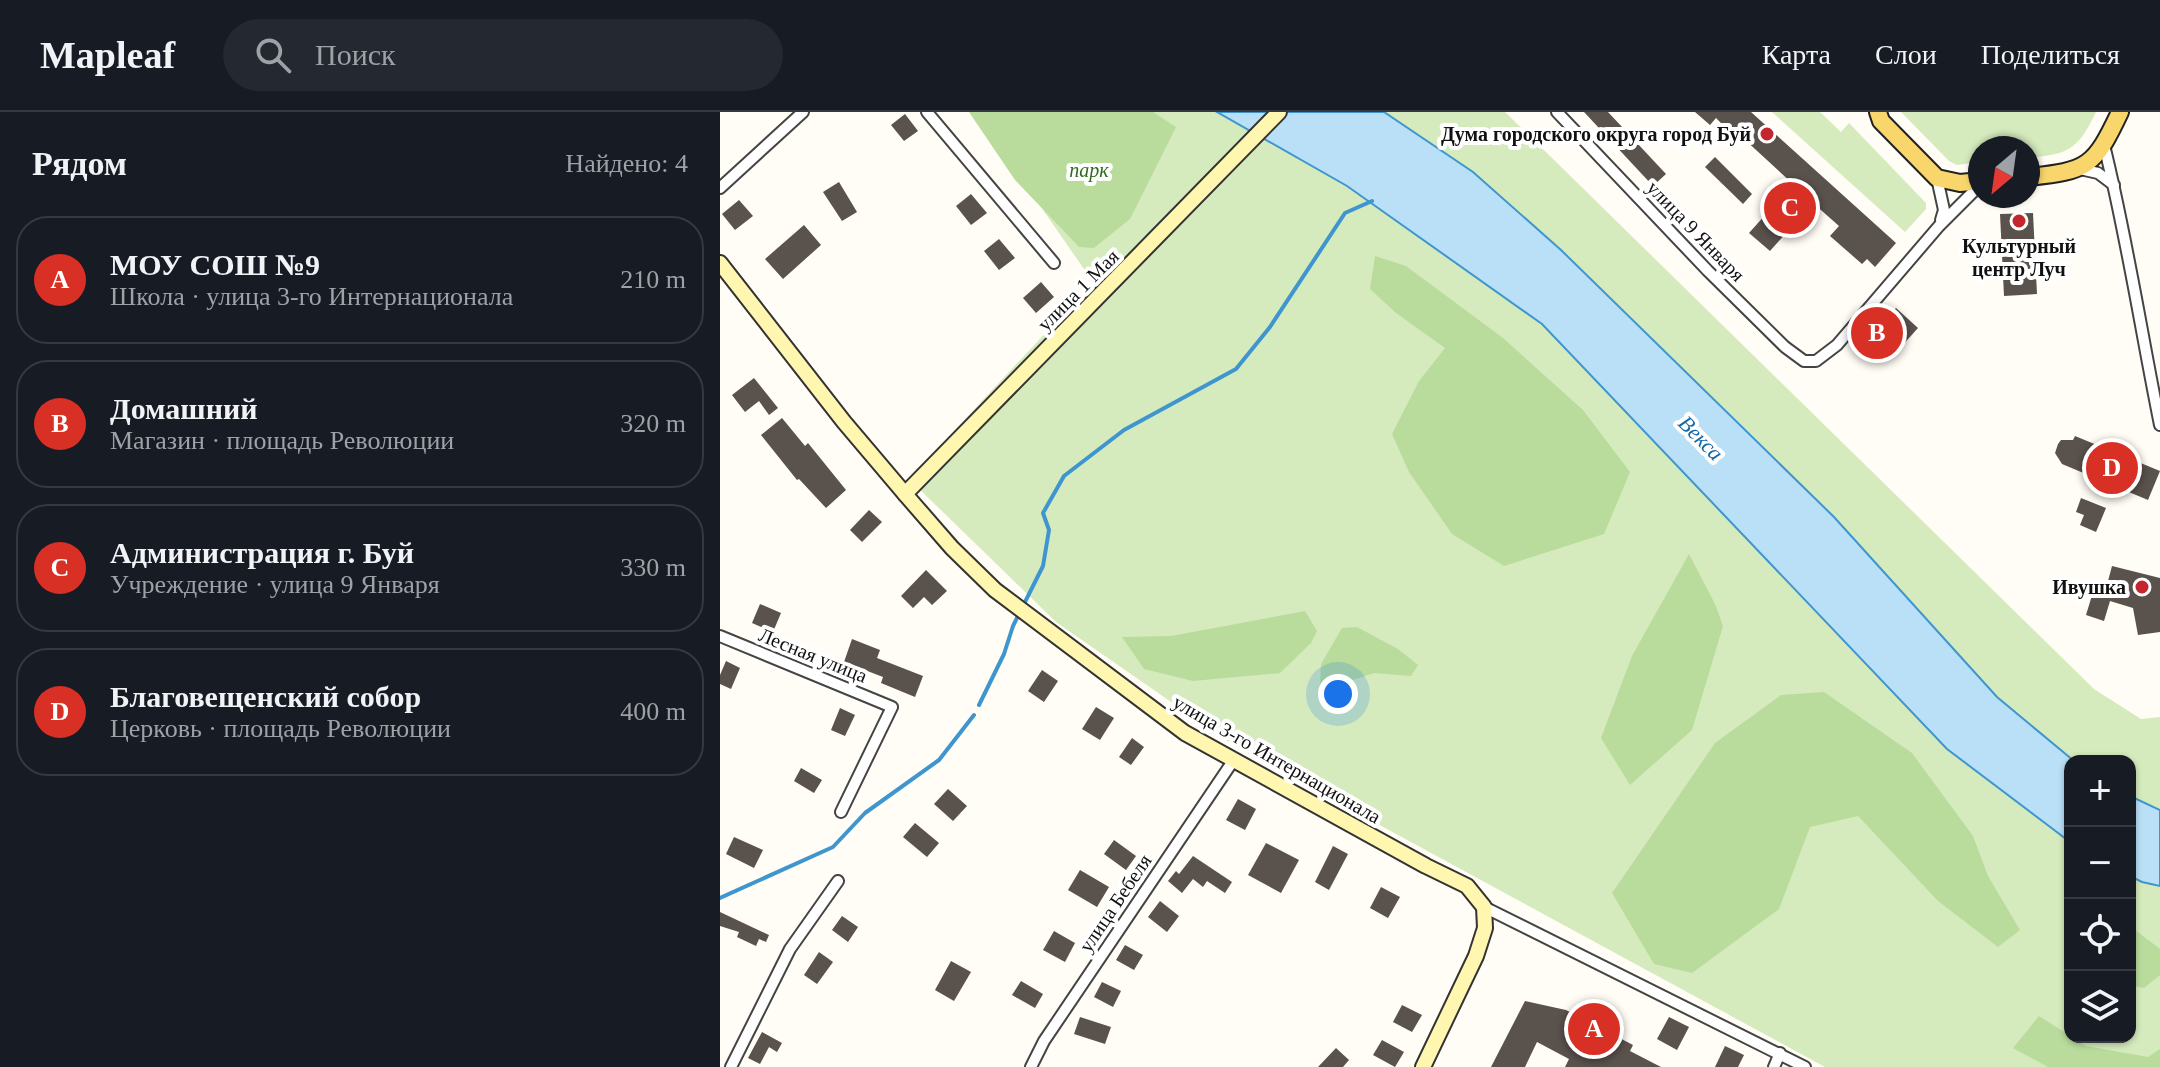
<!DOCTYPE html>
<html lang="ru">
<head>
<meta charset="utf-8">
<style>
  :root { --surface:#171b24; --page:#242831; --text:#f1f3f6; --muted:#9ea1a6; --line:#363941; --accent:#d93025 }
  body { margin:0; font-family:Georgia,serif; background:var(--page); color:var(--text) }
  .controls { position:absolute; right:24px; bottom:24px; display:grid; overflow:hidden; border-radius:16px; box-shadow:0 2px 6px #0004 }
  .controls button { width:72px; height:72px; display:grid; place-items:center; padding:0; border:0; border-bottom:2px solid var(--line); background:var(--surface); color:var(--text); font:40px sans-serif }
  .compass { position:absolute; left:1248px; top:24px; width:72px; height:72px; border-radius:50%; background:var(--surface); box-shadow:0 2px 6px #0004; rotate:209deg }
  .you { position:absolute; left:618px; top:582px; width:28px; height:28px; margin:-20px; border:6px solid #fff; border-radius:50%; background:#1a73e8; box-shadow:0 0 0 12px #1a73e833 }
  .badge { display:grid; place-items:center; width:52px; height:52px; border-radius:50%; background:var(--accent); color:#fff; font-size:26px; font-weight:700 }
  .pin { position:absolute; translate:-50% -50%; border:4px solid #fff; box-shadow:0 2px 8px #0006 }
  .list { margin:0; padding:0; list-style:none }
  h2 { display:flex; justify-content:space-between; align-items:center; height:104px; margin:0; padding:0 32px; font-size:34px }
  h2 small { font-size:26px; font-weight:400; color:var(--muted) }
  .list li { display:grid; grid-template-columns:52px 1fr auto; gap:24px; align-items:center; box-sizing:border-box; height:128px; margin:0 16px 16px; padding:0 16px; border:2px solid var(--line); border-radius:32px }
  .list b { display:block; font-size:30px; white-space:nowrap }
  .list p { margin:0; font-size:26px; white-space:nowrap; color:var(--muted) }
  .list em { font-size:26px; font-style:normal; color:var(--muted) }
  .icon { flex:none; width:44px; height:44px; fill:none; stroke:currentColor; stroke-width:2; stroke-linecap:round; stroke-linejoin:round }
  .map { position:relative; flex:none; width:1440px; height:955px; overflow:hidden }
  header { display:flex; align-items:center; gap:48px; box-sizing:border-box; height:112px; padding:0 40px; background:var(--surface); border-bottom:2px solid var(--line) }
  header strong { font-size:38px }
  nav { display:flex; gap:44px; margin-inline-start:auto; font-size:28px }
  .search { width:560px; height:72px; background:var(--page); display:flex; align-items:center; gap:20px; box-sizing:border-box; padding:0 28px; border-radius:44px; color:var(--muted); font-size:30px }
  main { display:flex }
  aside { flex:1; background:var(--surface) }
  .map>svg:first-child { display:block }
</style>
</head>
<body>
<header>
<strong>Mapleaf</strong>
<div class="search"><svg class="icon" aria-label="search" viewBox="0 0 24 24"><circle cx="10" cy="10" r="6"/><path d="M15 15l6 6"/></svg>Поиск</div>
<nav><a>Карта</a><a>Слои</a><a>Поделиться</a></nav>
</header>
<main>
<aside>
<h2>Рядом<small>Найдено: 4</small></h2>
<ul class="list">
<li><span class="badge">A</span><div><b>МОУ СОШ №9</b><p>Школа · улица 3-го Интернационала</p></div><em>210 m</em></li>
<li><span class="badge">B</span><div><b>Домашний</b><p>Магазин · площадь Революции</p></div><em>320 m</em></li>
<li><span class="badge">C</span><div><b>Администрация г. Буй</b><p>Учреждение · улица 9 Января</p></div><em>330 m</em></li>
<li><span class="badge">D</span><div><b>Благовещенский собор</b><p>Церковь · площадь Революции</p></div><em>400 m</em></li>
</ul>
</aside>
<div class="map">
<svg width="1440" height="955" viewBox="0 0 1440 955">
  <rect width="100%" height="100%" fill="#fffdf5"/>
  <g fill="#d5ebbd">
    <polygon points="255,0 497,0 627,74 822,212 1227,637 1350,730 1350,925 1410,925 1410,764 1422,770 1440,774 1440,955 1105,955 516,635 336,510 189,367 373,170"/>
    <polygon points="664,0 785,0 1374,577 1421,607 1440,605 1440,698 1410,684 1410,649 1354,649 1277,585 1114,405 841,138 753,60"/>
    <polygon points="1052,0 1100,0 1121,20 1129,11 1206,91 1206,97 1185,120"/>
    <path d="M1181 0H1376C1358 38 1349 42 1308 46V36H1260V50L1237 53 1229 49Z"/>
  </g>
  <g fill="#b9dc9c">
    <polygon points="249,0 433,0 456,15 410,107 374,136 359,135 295,68"/>
    <polygon points="655,144 686,154 783,226 863,298 910,360 884,422 784,454 732,422 689,360 672,322 699,269 725,236 676,201 650,177"/>
    <polygon points="969,442 995,492 1003,514 972,618 910,673 881,626 912,544"/>
    <polygon points="585,499 597,519 591,531 560,561 473,569 424,557 402,525 451,524"/>
    <polygon points="637,515 678,537 698,553 691,564 654,561 618,573 600,576 601,552 622,516"/>
    <polygon points="1104,580 1192,641 1253,724 1268,764 1300,818 1278,835 1218,789 1138,704 1090,715 1059,797 972,861 934,852 892,781 995,631 1061,583"/>
    <polygon points="1410,814 1440,837 1440,863 1424,876 1410,873"/>
    <polygon points="1319,904 1366,934 1428,945 1440,937 1440,955 1328,955 1293,936"/>
  </g>
  <g fill="#b9e0f7" stroke="#3f96cf" stroke-width="2">
    <polygon points="497,0 664,0 753,60 841,138 1114,405 1277,585 1354,649 1350,649 1350,730 1227,637 822,212 627,74"/>
    <polygon points="1410,684 1440,698 1440,774 1422,770 1410,764"/>
  </g>
  <g fill="none" stroke-linecap="round" stroke-linejoin="round">
    <g stroke="#3f96cf" stroke-width="4">
      <polyline points="259,593 284,542 293,514 323,454 329,418 323,401 344,364 404,318 516,257 550,215 625,101 652,89"/>
      <polyline points="0,786 113,735 145,701 219,648 254,603"/>
    </g>
  </g>
  <g fill="#5a524d">
    <polygon points="864,0 888,0 946,62 933,74"/>
    <polygon points="975,0 1031,0 1176,131 1155,155 1147,147 1142,152 1110,124 1119,114 1093,91 1050,139 1029,121 1073,72 1010,14 1007,17 996,6 990,13"/>
    <polygon points="185,2 198,19 184,29 171,13"/>
    <polygon points="995,45 1032,82 1023,92 985,55"/>
    <polygon points="119,70 137,100 122,109 103,80"/>
    <polygon points="251,82 267,101 251,113 236,94"/>
    <polygon points="19,88 33,104 15,118 2,102"/>
    <polygon points="1313,101 1317,182 1284,184 1280,102"/>
    <polygon points="84,113 101,133 63,167 45,147"/>
    <polygon points="279,127 295,146 279,158 264,139"/>
    <polygon points="321,170 334,185 316,201 303,186"/>
    <polygon points="1176,196 1198,216 1171,246 1149,225"/>
    <polygon points="34,266 58,296 49,303 39,289 25,300 12,283"/>
    <polygon points="62,306 85,334 88,331 126,378 106,396 79,367 77,368 41,323"/>
    <polygon points="1355,324 1440,359 1428,388 1342,352 1335,341 1338,332 1341,328 1353,328"/>
    <polygon points="1361,386 1386,396 1376,420 1360,413 1364,403 1356,400"/>
    <polygon points="149,398 162,410 142,430 130,418"/>
    <polygon points="1392,454 1440,466 1440,520 1418,523 1413,496 1390,489 1384,509 1366,503 1373,480 1384,484"/>
    <polygon points="206,458 227,479 212,493 204,485 193,496 181,484"/>
    <polygon points="40,492 61,501 53,520 32,511"/>
    <polygon points="132,527 160,538 157,546 203,564 195,585 161,571 163,565 124,550"/>
    <polygon points="6,549 20,556 11,577 0,572 0,563"/>
    <polygon points="322,558 338,569 324,590 308,579"/>
    <polygon points="376,595 394,606 380,628 362,617"/>
    <polygon points="120,596 135,603 125,624 111,618"/>
    <polygon points="412,626 424,635 411,653 399,645"/>
    <polygon points="81,656 102,668 94,681 74,669"/>
    <polygon points="228,677 247,694 233,709 214,692"/>
    <polygon points="518,687 536,697 525,718 506,708"/>
    <polygon points="195,711 219,731 207,745 183,725"/>
    <polygon points="14,725 43,738 34,756 6,742"/>
    <polygon points="394,728 416,744 406,758 384,742"/>
    <polygon points="546,731 579,748 561,781 528,763"/>
    <polygon points="613,734 628,742 609,778 595,770"/>
    <polygon points="473,744 512,770 505,781 487,769 483,775 473,767 462,781 448,769 456,759 459,762"/>
    <polygon points="360,758 389,775 377,795 348,778"/>
    <polygon points="661,775 680,785 668,806 650,796"/>
    <polygon points="440,789 459,804 447,820 428,805"/>
    <polygon points="0,800 49,823 46,830 39,827 36,834 17,825 19,820 0,814"/>
    <polygon points="122,804 138,815 128,830 112,818"/>
    <polygon points="334,819 355,831 345,850 323,838"/>
    <polygon points="405,833 423,843 414,858 396,848"/>
    <polygon points="99,840 113,850 97,872 84,863"/>
    <polygon points="231,849 251,860 234,889 215,878"/>
    <polygon points="301,869 323,882 315,896 292,883"/>
    <polygon points="382,870 401,879 393,895 374,885"/>
    <polygon points="805,889 846,898 913,933 910,939 941,955 845,955 849,947 817,930 805,955 771,955"/>
    <polygon points="682,893 702,903 692,920 673,910"/>
    <polygon points="360,905 391,915 385,932 354,922"/>
    <polygon points="949,905 969,915 957,938 937,927"/>
    <polygon points="42,920 62,931 57,940 49,935 40,952 28,946"/>
    <polygon points="662,928 684,940 675,955 653,943"/>
    <polygon points="1005,934 1024,943 1018,955 995,955"/>
    <polygon points="616,936 629,948 623,955 598,955"/>
  </g>
  <g fill="none" stroke-linecap="round" stroke-linejoin="round">
    <g stroke="#444" stroke-width="14">
      <g id="street">
        <polyline points="207,0 334,151"/>
        <polyline points="837,0 988,159 1065,235 1084,249 1096,249 1117,233 1219,114 1260,73"/>
        <path d="M1384 33C1407 126 1421 219 1440 313"/>
        <polyline points="1360,57 1378,61 1394,73"/>
        <polyline points="1217,66 1224,98 1221,108"/>
        <polyline points="0,76 83,0"/>
        <polyline points="0,524 172,595 121,700"/>
        <polyline points="764,795 1085,955"/>
        <polyline points="11,955 70,837 118,769"/>
        <polyline points="311,955 324,929 513,649"/>
        <polyline points="1054,955 1060,941"/>
      </g>
    </g>
    <g stroke="#333" stroke-width="18">
      <g id="secondary">
        <polyline points="0,151 124,310 185,382 232,436 275,478 465,621 706,754 747,774 764,795 765,816 756,844 703,955"/>
        <polyline points="185,382 559,0"/>
      </g>
    </g>
    <g stroke="#222" stroke-width="20">
      <g id="primary">
        <polyline points="1158,0 1161,9 1217,66 1240,71 1260,69"/>
        <path d="M1308 65C1368 59 1374 55 1400 0"/>
      </g>
    </g>
    <use href="#street" stroke="#fff" stroke-width="10"/>
    <use href="#secondary" stroke="#fff6b0" stroke-width="14"/>
    <use href="#primary" stroke="#f9d66b" stroke-width="16"/>
  </g>
  <g fill="#c4262e" stroke="#fff" stroke-width="3">
    <circle cx="1047" cy="22" r="8"/>
    <circle cx="1299" cy="109" r="8"/>
    <circle cx="1422" cy="475" r="8"/>
  </g>
  <g text-anchor="middle" dominant-baseline="central" stroke-width="8" stroke-linejoin="round" paint-order="stroke">
    <g font-size="20" font-weight="bold" fill="#111" stroke="#fff" text-anchor="end">
      <text x="1031" y="22">Дума городского округа город Буй</text>
      <text x="1299" y="134" text-anchor="middle">Культурный<tspan x="1299" dy="23">центр Луч</tspan></text>
      <text x="1406" y="475">Ивушка</text>
    </g>
    <g font-size="20" font-style="italic" fill="#2f6b1f" stroke="#fff">
      <text x="369" y="58">парк</text>
    </g>
    <g font-size="20" fill="#111" stroke="#fff">
      <text transform="translate(976 119) rotate(46)">улица 9 Января</text>
      <text transform="translate(358 178) rotate(-45)">улица 1 Мая</text>
      <text transform="translate(93 543) rotate(22)">Лесная улица</text>
      <text transform="translate(557 647) rotate(30)">улица 3-го Интернационала</text>
      <text transform="translate(395 791) rotate(-56)">улица Бебеля</text>
    </g>
    <g font-size="22" font-style="italic" fill="#1768a6" stroke="#fff">
      <text transform="translate(981 326) rotate(45)">Векса</text>
    </g>
  </g>
</svg>
<div class="controls">
<button>+</button>
<button>−</button>
<button><svg class="icon" aria-label="locate" viewBox="0 0 24 24"><circle cx="12" cy="12" r="6"/><path d="M12 2v4M12 18v4M2 12h4M18 12h4"/></svg></button>
<button><svg class="icon" aria-label="layers" viewBox="0 0 24 24"><path d="M12 4l9 5-9 5-9-5zM3 14l9 5 9-5"/></svg></button>
</div>
<svg class="compass" viewBox="-18 -18 36 36"><path d="M0-13l5 13h-10z" fill="#e53935"/><path d="M0 13l5-13h-10z" fill="#9ea1a6"/></svg>
<div class="you"></div>
<div class="pin badge" style="left:874px;top:917px">A</div>
<div class="pin badge" style="left:1157px;top:221px">B</div>
<div class="pin badge" style="left:1070px;top:96px">C</div>
<div class="pin badge" style="left:1392px;top:356px">D</div>
</div>
</main>
</body>
</html>
